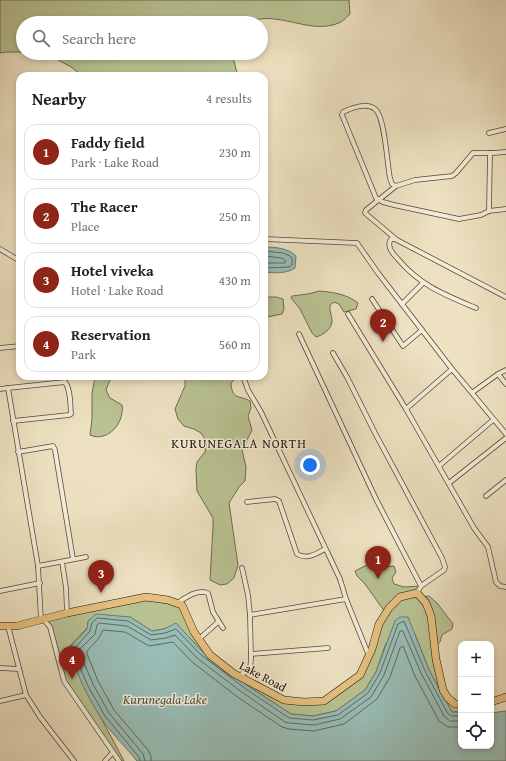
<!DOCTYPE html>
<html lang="en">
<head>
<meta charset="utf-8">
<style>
  :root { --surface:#fff; --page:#f6f6f6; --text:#202124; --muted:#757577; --line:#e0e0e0; --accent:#8f2418 }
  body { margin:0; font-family:"Gentium Book Plus",serif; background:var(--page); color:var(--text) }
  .controls { position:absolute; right:12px; bottom:12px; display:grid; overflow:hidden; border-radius:8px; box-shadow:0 2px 6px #0003 }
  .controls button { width:36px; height:36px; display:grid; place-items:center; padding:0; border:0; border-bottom:1px solid var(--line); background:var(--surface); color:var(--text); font:20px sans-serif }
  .you { position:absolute; left:310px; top:465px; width:14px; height:14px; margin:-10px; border:3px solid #fff; border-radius:50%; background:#1a73e8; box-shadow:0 0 0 6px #1a73e833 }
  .badge { display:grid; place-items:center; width:26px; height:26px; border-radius:50%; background:var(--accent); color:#fff; font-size:13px; font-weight:700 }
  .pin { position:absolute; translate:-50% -33px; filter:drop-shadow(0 1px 2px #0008) }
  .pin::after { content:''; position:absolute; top:21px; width:14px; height:12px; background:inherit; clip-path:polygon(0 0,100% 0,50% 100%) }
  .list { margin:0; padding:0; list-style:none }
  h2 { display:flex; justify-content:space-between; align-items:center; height:52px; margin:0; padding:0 16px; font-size:17px }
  h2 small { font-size:13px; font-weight:400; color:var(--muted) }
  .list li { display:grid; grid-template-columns:26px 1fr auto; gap:12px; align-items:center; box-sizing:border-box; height:56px; margin:0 8px 8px; padding:0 8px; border:1px solid var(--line); border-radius:12px }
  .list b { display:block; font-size:15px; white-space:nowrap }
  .list p { margin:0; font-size:13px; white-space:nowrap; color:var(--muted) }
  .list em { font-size:13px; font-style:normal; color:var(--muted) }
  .icon { flex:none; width:22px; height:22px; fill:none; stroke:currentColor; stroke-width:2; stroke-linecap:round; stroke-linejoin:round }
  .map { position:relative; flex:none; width:506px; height:761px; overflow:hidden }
  .search { position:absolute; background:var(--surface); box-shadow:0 2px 6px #0003; left:16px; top:16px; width:252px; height:44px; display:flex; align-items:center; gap:10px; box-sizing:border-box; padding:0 14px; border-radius:22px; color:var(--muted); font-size:15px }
  .panel { position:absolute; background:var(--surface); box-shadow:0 2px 6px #0003; left:16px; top:72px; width:252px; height:308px; border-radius:12px }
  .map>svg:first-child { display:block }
</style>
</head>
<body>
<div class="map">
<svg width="506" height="761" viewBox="0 0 506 761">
  <rect width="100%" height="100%" fill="#ede1c1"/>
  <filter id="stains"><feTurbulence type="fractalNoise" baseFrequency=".005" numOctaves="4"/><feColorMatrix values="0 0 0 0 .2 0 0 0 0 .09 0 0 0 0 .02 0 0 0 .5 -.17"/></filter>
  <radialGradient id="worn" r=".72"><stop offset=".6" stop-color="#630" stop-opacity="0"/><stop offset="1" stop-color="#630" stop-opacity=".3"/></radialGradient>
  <g fill="#b9c292" stroke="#6c6c4e">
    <path d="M0 0H349L350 14C347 17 344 20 341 22 310 37 278 8 246 23H23V52H7L0 53Z"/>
    <polygon points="28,53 232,53 237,73 235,76 83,76 71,67 51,56"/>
    <path d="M319 291C332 292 347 294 358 303L356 309 344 312 339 304 334 302 330 305C329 311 332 315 332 321 332 329 323 335 316 337L312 333 300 309 291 298 292 296 308 294Z"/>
    <polygon points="264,297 276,297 283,299 284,309 282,314 267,317 264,319"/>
    <path d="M97 376H106L110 380 106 390 110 398 122 405C125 422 108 443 90 435L92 419V393L95 377Z"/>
    <path d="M185 376H235L234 380 231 383C232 400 239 395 250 401L251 408 248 416 252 430 242 450 246 467 245 481 239 487 229 503 238 565 234 578 227 584 220 585 210 580 213 527V518L197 491 196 469 197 462 205 452 206 441 201 433 194 429 184 426 178 419 175 409 185 386Z"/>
    <polygon points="379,559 382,560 385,567 394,566 396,572 392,578 394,584 404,587 421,586 418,593 422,597 429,596 437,603 453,624 452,629 442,635 440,642 434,648 443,690 461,704 461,712 452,712 429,670 415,634 386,643 376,672 365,690 336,711 313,716 291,714 248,686 202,651 176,624 164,629 152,631 130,617 87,628 70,646 72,658 85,688 124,761 119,761 64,681 50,627 43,619 146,597 182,605 210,655 233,673 284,700 324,701 360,675 385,612 365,584 357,576 355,571"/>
  </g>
  <g fill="#99bdb6" stroke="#697a71">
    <path d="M264 247C275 247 288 248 296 256L295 268C286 274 275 273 264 272Z"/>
    <path d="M96 614 130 617 152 631 164 629 176 623 202 651 248 686 291 714 313 716 336 711 365 690 376 672 395 621 400 617H408L429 670 452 712H461V746H491V713L506 711V761H137C126 747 111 733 101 718 88 697 74 671 70 647L87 629 88 621Z"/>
  </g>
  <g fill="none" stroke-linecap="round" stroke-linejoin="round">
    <g stroke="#5c6a60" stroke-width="1">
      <polyline points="264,251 283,253 290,256 292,258 292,265 289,267 264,268"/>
      <polyline points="264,256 282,258 286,261 285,263 264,263"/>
      <polyline points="140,761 139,757 105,716 88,686 76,658 75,648 90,631 92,623 97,618 128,621 151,635 165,633 176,629 200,654 246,689 289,718 313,720 338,715 368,693 380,673 398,624 404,621 425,671 448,714 452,716 461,716"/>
      <polyline points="145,761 143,754 109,713 93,684 81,656 80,649 95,634 97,625 99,623 127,626 151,640 166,638 175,635 197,658 243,693 285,722 289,723 314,725 340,719 371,697 384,675 400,631 403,631 421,673 444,716 450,721 461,721"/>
      <polyline points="151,761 151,756 148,750 114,710 98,681 87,654 87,651 99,638 103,630 125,632 149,646 173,642 192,662 239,698 282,727 289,729 314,731 344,724 377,699 390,677 400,648 403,646 415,676 439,721 448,727 461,727"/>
    </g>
    <g stroke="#534938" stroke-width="5.5">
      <g id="minor">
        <polyline points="489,133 506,129"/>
        <path d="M506 152 493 153H473L456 173 452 176 415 180 396 186 392 184 390 178C387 164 385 116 375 109 367 102 351 108 343 112L342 115 376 198 383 202 394 205 459 219 481 215 489 211 506 209"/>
        <polyline points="396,186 366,210 365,213 397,240"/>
        <polyline points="489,211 490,153"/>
        <polyline points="264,239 357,243 378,273 452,369 506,434"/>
        <polyline points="0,249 20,261"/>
        <polyline points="372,299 403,346 422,330"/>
        <polyline points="402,304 423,283"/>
        <path d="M476 308C445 295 419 285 397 258 392 253 386 246 391 239H395L506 297"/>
        <polyline points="348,314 406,409 474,528 488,547 496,582 500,586 506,587"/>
        <polyline points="299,334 376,499 421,586 417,593"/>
        <polyline points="0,348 20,346"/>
        <polyline points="333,353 347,377 375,433 442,558 445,567 444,570 421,586"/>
        <polyline points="498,374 506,370"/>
        <polyline points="243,376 248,390 261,412 340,579 346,599 369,656"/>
        <path d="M8 388 65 382C71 390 70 404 71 414L69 415 13 421"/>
        <polyline points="0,389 8,388 38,566 41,620"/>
        <polyline points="473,392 498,374 506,384"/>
        <polyline points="406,409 452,369"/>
        <polyline points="18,452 53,446 55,450 73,559"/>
        <polyline points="439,466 493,420"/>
        <polyline points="449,483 506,438"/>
        <polyline points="486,496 506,480"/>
        <path d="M247 502 275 499 279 501 297 554C307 560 316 554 325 549"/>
        <polyline points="62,562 66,588 67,613"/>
        <polyline points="38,566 86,557"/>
        <polyline points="0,591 40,583"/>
        <path d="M177 603C187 597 197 589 208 593L213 612 218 620 217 623 199 639"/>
        <polyline points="250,615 346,599"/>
        <polyline points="43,619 50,627 64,681 119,761"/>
        <polyline points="218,620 223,628"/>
        <polyline points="8,626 26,695 40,717 74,761"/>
        <polyline points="251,654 328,648"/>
        <polyline points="0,668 19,669"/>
        <polyline points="239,676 250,669 251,659 250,615 248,595 242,568"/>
        <polyline points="0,701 26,695"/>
        <polyline points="105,761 113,752"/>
      </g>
    </g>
    <g stroke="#20160a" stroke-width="8">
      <g id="primary">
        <polyline points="0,626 17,626 67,613 146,597 168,600 182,605 194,632 210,655 233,673 284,700 304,702 324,701 360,675 372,649 379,624 389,608 400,597 417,593 426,603 431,616 436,659 443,690 448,698 455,704 461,704"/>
        <polyline points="491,702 506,697"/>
      </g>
    </g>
    <use href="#minor" stroke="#f3ecd7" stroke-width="4"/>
    <use href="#primary" stroke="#e6c080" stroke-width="7"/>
  </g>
  <g text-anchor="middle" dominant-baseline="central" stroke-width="3" stroke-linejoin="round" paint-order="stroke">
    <g font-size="12" fill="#20160a" stroke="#f3ecd7">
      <text transform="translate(263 676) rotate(28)">Lake Road</text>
    </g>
    <g font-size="13" letter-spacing="1" fill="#20160a" stroke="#f3ecd7">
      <text x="239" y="443">KURUNEGALA NORTH</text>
    </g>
    <g font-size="13" font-style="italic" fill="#4a5046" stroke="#f3ecd7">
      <text x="165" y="699">Kurunegala Lake</text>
    </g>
  </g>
  <rect width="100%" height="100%" filter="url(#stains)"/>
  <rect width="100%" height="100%" fill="url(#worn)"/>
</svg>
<div class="controls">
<button>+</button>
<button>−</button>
<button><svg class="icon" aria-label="locate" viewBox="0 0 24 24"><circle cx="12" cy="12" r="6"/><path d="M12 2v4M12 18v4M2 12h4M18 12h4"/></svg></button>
</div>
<div class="you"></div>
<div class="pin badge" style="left:378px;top:579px">1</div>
<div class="pin badge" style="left:383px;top:342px">2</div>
<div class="pin badge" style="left:101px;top:593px">3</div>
<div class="pin badge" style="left:72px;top:679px">4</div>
<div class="search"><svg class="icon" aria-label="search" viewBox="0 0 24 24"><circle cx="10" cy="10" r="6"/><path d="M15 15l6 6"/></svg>Search here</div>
<section class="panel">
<h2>Nearby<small>4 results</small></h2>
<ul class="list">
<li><span class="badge">1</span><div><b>Faddy field</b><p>Park · Lake Road</p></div><em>230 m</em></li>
<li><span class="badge">2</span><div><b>The Racer</b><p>Place</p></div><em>250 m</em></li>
<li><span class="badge">3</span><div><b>Hotel viveka</b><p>Hotel · Lake Road</p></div><em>430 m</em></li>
<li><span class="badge">4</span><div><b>Reservation</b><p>Park</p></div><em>560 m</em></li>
</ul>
</section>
</div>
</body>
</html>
